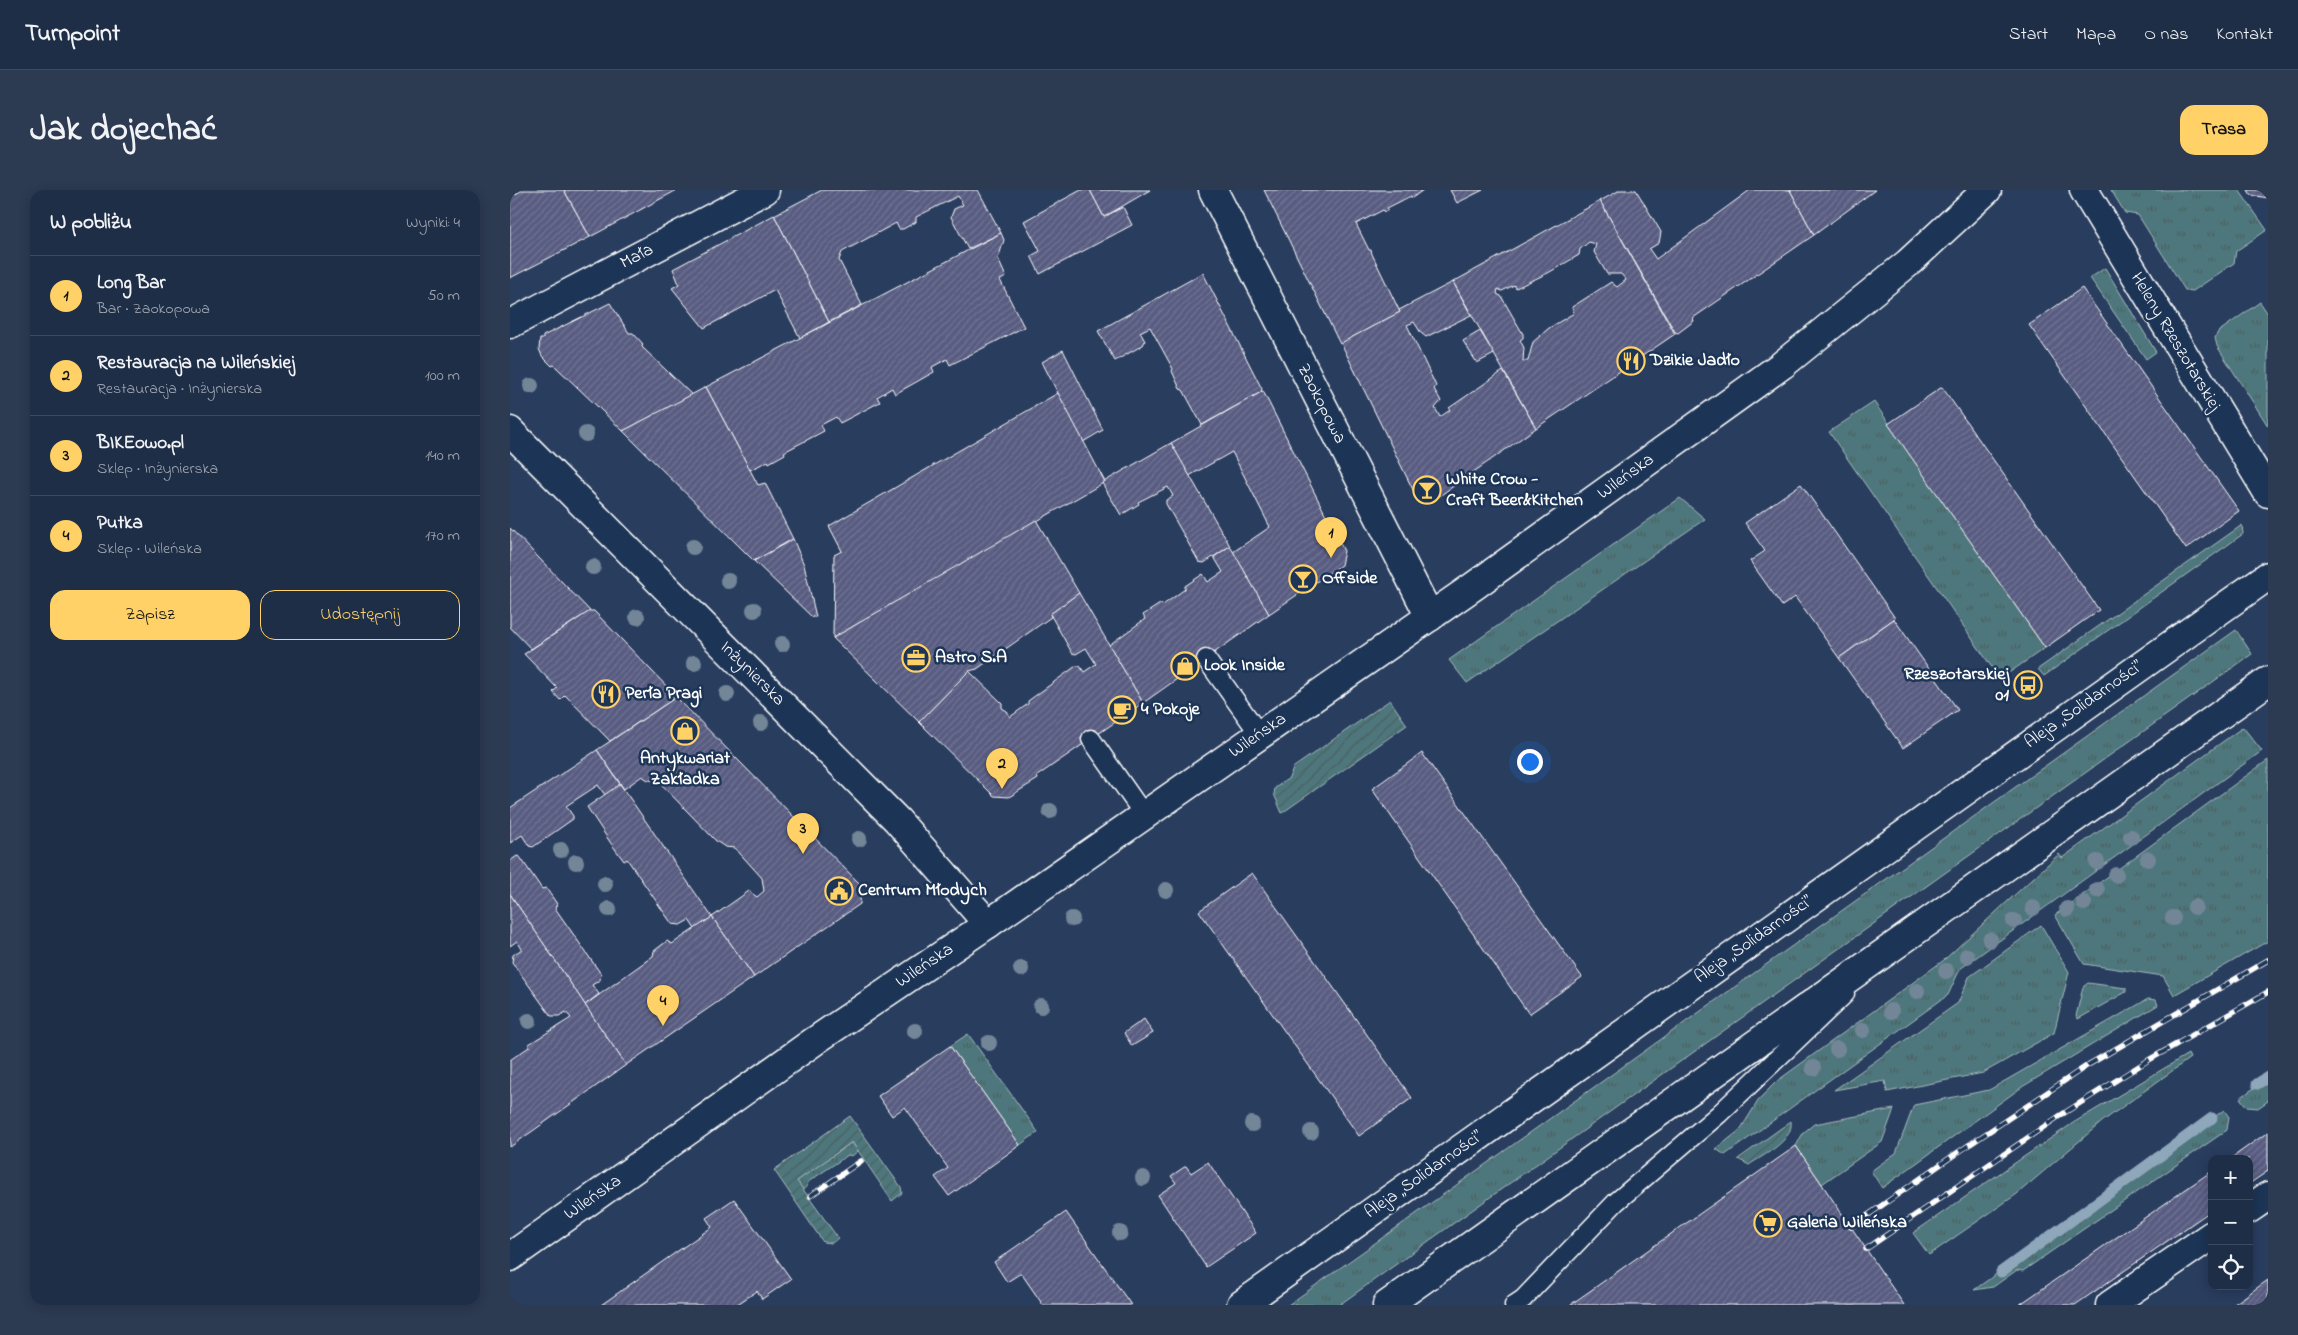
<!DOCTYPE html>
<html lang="pl">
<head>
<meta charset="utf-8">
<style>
  :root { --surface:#1f2e47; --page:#2c3a52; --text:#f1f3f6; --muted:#a1a8b4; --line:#3c4a60; --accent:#ffd166 }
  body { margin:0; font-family:"Indie Flower",sans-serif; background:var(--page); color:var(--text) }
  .controls { position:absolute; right:15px; bottom:15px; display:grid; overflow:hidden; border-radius:10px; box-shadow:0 2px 12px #0003 }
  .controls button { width:45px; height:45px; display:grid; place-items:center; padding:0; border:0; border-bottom:1px solid var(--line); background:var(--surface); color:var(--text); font:25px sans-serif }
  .you { position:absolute; left:1019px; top:571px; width:18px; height:18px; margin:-12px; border:4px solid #fff; border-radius:50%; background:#1a73e8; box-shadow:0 0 0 8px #1a73e833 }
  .badge { display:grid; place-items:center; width:32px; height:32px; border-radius:50%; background:var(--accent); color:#111; font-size:16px; font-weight:700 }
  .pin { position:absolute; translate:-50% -41px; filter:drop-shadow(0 1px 2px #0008) }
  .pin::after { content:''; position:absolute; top:26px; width:18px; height:15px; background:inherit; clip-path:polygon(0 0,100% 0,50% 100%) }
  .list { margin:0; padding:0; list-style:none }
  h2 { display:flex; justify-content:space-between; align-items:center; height:65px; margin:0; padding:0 20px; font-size:21px }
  h2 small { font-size:16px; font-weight:400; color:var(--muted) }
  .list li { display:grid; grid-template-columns:32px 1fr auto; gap:15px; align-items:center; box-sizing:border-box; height:80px; padding:0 20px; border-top:1px solid var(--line) }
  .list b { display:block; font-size:19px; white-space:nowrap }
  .list p { margin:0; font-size:16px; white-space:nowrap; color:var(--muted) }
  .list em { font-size:16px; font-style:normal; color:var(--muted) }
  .actions { display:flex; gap:10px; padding:15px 20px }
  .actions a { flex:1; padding:11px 0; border:1px solid var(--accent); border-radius:15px; text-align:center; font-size:18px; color:var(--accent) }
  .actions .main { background:var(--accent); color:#111 }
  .icon { flex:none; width:28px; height:28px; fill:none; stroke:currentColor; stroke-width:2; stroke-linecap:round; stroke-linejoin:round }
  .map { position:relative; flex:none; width:1758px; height:1115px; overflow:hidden; border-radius:15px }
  header { display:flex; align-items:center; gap:30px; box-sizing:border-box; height:70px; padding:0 25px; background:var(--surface); border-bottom:1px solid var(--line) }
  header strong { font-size:24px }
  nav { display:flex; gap:28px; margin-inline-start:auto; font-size:18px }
  .intro { display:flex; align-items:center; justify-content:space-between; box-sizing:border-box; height:120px; padding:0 30px }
  h1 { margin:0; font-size:35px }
  .button { padding:12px 22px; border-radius:15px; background:var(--accent); color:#111; font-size:18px; font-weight:700 }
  main { display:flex; gap:30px; padding:0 30px }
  aside { flex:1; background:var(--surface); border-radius:15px; box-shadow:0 2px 12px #0003 }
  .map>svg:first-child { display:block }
</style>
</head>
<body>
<header>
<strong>Turnpoint</strong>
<nav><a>Start</a><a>Mapa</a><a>O nas</a><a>Kontakt</a></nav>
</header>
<div class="intro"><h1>Jak dojechać</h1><a class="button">Trasa</a></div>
<main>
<aside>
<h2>W pobliżu<small>Wyniki: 4</small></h2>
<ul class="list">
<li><span class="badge">1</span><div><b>Long Bar</b><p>Bar · Zaokopowa</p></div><em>50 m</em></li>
<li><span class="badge">2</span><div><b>Restauracja na Wileńskiej</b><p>Restauracja · Inżynierska</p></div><em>100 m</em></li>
<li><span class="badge">3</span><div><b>BIKEowo.pl</b><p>Sklep · Inżynierska</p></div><em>140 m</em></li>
<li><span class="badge">4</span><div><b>Putka</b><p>Sklep · Wileńska</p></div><em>170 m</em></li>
</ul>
<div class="actions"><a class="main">Zapisz</a><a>Udostępnij</a></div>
</aside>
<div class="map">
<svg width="1758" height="1115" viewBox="0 0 1758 1115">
  <defs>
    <pattern id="grass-tufts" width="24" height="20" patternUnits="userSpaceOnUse" patternTransform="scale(1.25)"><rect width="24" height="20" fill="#4e777b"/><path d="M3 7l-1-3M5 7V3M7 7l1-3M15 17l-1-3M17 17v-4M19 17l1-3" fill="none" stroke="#4d5f61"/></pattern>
    <pattern id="garden-furrows" width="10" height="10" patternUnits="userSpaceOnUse" patternTransform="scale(1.25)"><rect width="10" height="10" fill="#4e777b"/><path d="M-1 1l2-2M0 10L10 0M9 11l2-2" fill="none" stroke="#4d5f61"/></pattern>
    <pattern id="building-hatch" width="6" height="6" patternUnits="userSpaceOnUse" patternTransform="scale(1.25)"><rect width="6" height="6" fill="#585c81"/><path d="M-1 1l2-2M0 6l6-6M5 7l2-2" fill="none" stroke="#717494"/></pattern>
  </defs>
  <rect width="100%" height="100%" fill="#293d5f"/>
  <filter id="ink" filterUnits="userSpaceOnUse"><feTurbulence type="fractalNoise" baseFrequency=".02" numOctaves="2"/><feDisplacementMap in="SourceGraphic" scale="10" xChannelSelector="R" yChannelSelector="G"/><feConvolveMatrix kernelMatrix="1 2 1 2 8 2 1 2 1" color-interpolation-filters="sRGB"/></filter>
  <g filter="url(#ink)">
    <g fill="url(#grass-tufts)" stroke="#a6bbbd">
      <polygon points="1601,0 1729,0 1757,40 1726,61 1724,73 1683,101 1675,100 1628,25 1615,23"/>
      <polygon points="1595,78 1646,162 1636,169 1580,88"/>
      <polygon points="1750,112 1758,124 1758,236 1707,156 1705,148 1708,142"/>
      <polygon points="1364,212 1535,458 1490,489 1319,242"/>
      <polygon points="1170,308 1195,329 957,493 939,470"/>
      <polygon points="1732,335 1733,344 1534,486 1528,479"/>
      <polygon points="1726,440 1742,464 829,1115 778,1115"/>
      <polygon points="1733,537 1752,561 1450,779 1438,805 1215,965 1206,959 1230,940 1250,908 1267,891 1434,770 1549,664 1552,668"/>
      <polygon points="1758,570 1758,751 1664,805 1653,786 1574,774 1545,725"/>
      <polygon points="1531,735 1559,782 1544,843 1473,883 1377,902 1375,891 1324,900 1448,813 1459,787"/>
      <polygon points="1578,793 1616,798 1616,802 1568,829 1566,826 1573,797"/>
      <polygon points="1638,809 1646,810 1648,815 1512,897 1372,998 1361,981 1386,963 1404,915 1479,900"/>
      <polygon points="458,844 528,942 510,955 440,856"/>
      <polygon points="1678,864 1680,868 1593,931 1507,1004 1419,1065 1403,1043 1563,933"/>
      <polygon points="1758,888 1758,911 1748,918 1737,917 1730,908"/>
      <polygon points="1384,919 1372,952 1312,994 1286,956 1293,943 1304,934"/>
      <polygon points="1714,920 1719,927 1717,940 1513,1081 1507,1080 1483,1097 1464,1100"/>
      <polygon points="342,952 348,961 342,966 338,965 298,992 297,997 293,1000 286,991"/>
    </g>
    <g fill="url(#garden-furrows)" stroke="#a6bbbd">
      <polygon points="880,510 897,535 772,623 764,604 765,598 779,588 784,577"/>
      <polygon points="340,926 391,997 392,1003 382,1011 342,952 287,991 328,1048 322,1053 313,1052 264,980"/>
      <path d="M1281 931C1284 951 1253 965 1239 975L1228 969Z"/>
    </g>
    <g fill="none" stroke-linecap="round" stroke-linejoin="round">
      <g stroke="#8fa7bb" stroke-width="11">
        <polyline points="1747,894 1758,887"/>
        <polyline points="1491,1082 1702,928"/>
      </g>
    </g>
    <g fill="url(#building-hatch)" stroke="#fff" fill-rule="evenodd">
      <polygon points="13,0 54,0 80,47 0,88 0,7"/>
      <polygon points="54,0 167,0 80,47"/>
      <polygon points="312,0 468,0 491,43 458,59 441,27 444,19 453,15 448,6 406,27 406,32 393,39 389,39 386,33 332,62 329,70 352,115 319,132 264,25"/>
      <polygon points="571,0 580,0 594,27 613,17 622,35 530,84 521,66 530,61 514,31"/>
      <polygon points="580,0 640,0 594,27"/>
      <polygon points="754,0 913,0 902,8 901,6 877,18 878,20 874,22 873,20 846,34 859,60 861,60 862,64 890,122 830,154"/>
      <polygon points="940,0 973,0 947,13"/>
      <polygon points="1110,0 1126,0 1151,42 1149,53 1139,59 1146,69 1240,0 1280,0 1304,45 1183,128 1184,131 1168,143 1165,142 1090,11"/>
      <polygon points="1280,0 1365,0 1304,45"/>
      <polygon points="1738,0 1758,0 1758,8 1741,5"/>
      <path d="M1090 11 1165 144 1026 238 943 92ZM1079 52 1086 54 1084 62 1097 84H1111L1116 90 1107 97 1101 92 1062 117 1064 123 1039 138 1023 152 1018 171H1013L1014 158 1010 150 1013 148V144L991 106 987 104 988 99 992 101 1004 95 1006 98 1038 83 1069 65 1070 59Z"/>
      <polygon points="264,25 319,132 290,148 265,100 194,138 162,98 169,94 163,79"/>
      <polygon points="491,43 494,50 488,69 496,87 490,90 514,137 440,175 437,169 422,177 424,182 385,204 382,198 367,207 370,212 330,233 326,227 311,235 314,241 274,262 275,264 259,273 258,271 240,280 196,197"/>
      <polygon points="693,83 752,199 751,202 692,235 673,200 670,199 662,181 663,179 640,137 630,142 635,151 633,155 605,171 588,141"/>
      <polygon points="943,92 961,125 916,147 911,143 904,132 897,135 926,196 924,199 931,211 925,218 930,227 940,220 939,218 993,181 1026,238 921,312 907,308 832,155 833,152 890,122 889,120"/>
      <polygon points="1572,98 1729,321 1676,359 1519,135"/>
      <polygon points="100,113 119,143 123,143 133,154 132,157 182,205 113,241 44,175 42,176 32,166 29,159 30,149 33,149 33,146"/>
      <polygon points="970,141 984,164 967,173 953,151"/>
      <polygon points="553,160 593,240 573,252 532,172"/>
      <polygon points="196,197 248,295 255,293 283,349 244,371 113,241"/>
      <polygon points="1432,197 1589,420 1535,458 1378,234"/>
      <polygon points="753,201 834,361 831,375 759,424 723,362 760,337 722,262 679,286 661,253"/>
      <polygon points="548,203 595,292 323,448 324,365 332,361 319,336"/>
      <polygon points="661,253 720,356 694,373 689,372 656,314 656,310 663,306 658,297 628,312 629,314 611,325 592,293"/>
      <polygon points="1291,294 1385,428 1329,468 1285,407 1272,416 1240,371 1255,361 1235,333"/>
      <polygon points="526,330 569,403 540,424 541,427 467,479 459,481 409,532 323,448"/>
      <polygon points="0,338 80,421 21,459 0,437"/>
      <polygon points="283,349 294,375 306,427 302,427 244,371"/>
      <polygon points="720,356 759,424 633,513 599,455 635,429 633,425 650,414 653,415 675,399 675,396 693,384 698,392 713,382 704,367"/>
      <polygon points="569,403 633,513 527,586 528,589 499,607 484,606 409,532 459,481 492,513 492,518 497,521 500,527 518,514 518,511 566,476 570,476 574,482 586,474 576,458 566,464 562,463 540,424"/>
      <polygon points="80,421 84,421 165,505 165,508 100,551 55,505 50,510 43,502 47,498 14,464"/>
      <polygon points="1384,429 1448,520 1393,558 1329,468"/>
      <polygon points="165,508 168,509 351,695 350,714 244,787 202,727 239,701 247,707 254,701 252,688 225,658 215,657 206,651 148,591 138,590 132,586 114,599 87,560"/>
      <polygon points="87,560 110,594 95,605 88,595 56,616 63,626 63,629 23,657 19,656 12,645 0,653 0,618"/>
      <polygon points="912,563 1072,787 1019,824 862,599"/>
      <polygon points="110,594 202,727 185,739 179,730 170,735 162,734 117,669 114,671 100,652 77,617"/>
      <polygon points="7,666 10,667 32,699 36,698 47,714 45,718 91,784 90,790 82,795 89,804 75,815 0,704 0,671"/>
      <polygon points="742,683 902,908 849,946 689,721"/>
      <polygon points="0,704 116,875 0,957 0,870 19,857 19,854 61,828 56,822 49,826 41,826 2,772 3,765 12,759 7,751 0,756"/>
      <polygon points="202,727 244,787 116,875 75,815 143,766 144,761 157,751 162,754"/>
      <polygon points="634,829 643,843 622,856 614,843"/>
      <polygon points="440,856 510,955 439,1006 425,987 438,978 395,917 382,926 368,906"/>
      <polygon points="1758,942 1758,981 1739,994 1739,969 1720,969"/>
      <polygon points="1286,956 1394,1115 1060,1115"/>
      <polygon points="698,972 746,1043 696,1077 648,1005 666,993 661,986 676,976 681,983"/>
      <polygon points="1702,981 1702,1020 1565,1115 1509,1115"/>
      <polygon points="224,1009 281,1089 252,1109 247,1101 226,1115 91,1115 202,1037 196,1028"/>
      <polygon points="556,1022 621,1115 533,1115 511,1083 497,1092 484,1072"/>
      <polygon points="1758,1090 1758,1115 1723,1115"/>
    </g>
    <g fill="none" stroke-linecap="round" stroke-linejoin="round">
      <g stroke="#fff" stroke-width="21">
        <g id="lane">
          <polyline points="696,469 750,545"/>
          <polyline points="581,549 634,625"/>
          <polyline points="1004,1115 1013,1109 1106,1012 1209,924 1335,804"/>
        </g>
      </g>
      <g stroke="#fff" stroke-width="31">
        <g id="street">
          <polyline points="703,0 920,427"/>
          <polyline points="1574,0 1758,303"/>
          <polyline points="0,134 255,0"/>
          <polyline points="0,241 387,630 478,734"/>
          <polyline points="1739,1019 1758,1006"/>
          <polyline points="0,1067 306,850 478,734 964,396 1272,175 1398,73 1477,0"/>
          <polyline points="1600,1115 1702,1045"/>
        </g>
      </g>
      <g stroke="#fff" stroke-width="31">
        <g id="secondary">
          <polyline points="731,1115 1758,386"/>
          <polyline points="877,1115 1758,491"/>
        </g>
      </g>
      <use href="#lane" stroke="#1d3557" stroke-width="18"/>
      <use href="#street" stroke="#1d3557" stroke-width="28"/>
      <use href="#secondary" stroke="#1d3557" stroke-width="28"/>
      <g stroke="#fff" stroke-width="5.5">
        <g id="rail">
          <polyline points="300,1006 351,971"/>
          <polyline points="1341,1037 1444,965 1578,875 1758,770"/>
          <polyline points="1356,1059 1551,925 1637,871 1758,802"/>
        </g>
      </g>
      <use href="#rail" stroke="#1d3557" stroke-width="4" stroke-dasharray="11" stroke-linecap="butt"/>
    </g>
    <g fill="#738697">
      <circle cx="21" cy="196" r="8"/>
      <circle cx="76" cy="244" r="8"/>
      <circle cx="183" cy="357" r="8"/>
      <circle cx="83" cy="377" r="8"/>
      <circle cx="218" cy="391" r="8"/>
      <circle cx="244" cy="420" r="8"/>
      <circle cx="127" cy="427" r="8"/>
      <circle cx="272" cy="454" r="8"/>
      <circle cx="184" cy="473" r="8"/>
      <circle cx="217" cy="504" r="8"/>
      <circle cx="251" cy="533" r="8"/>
      <circle cx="540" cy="621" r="8"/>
      <circle cx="1621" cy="647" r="8"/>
      <circle cx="349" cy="649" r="8"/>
      <circle cx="51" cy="660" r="8"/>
      <circle cx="1638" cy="669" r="8"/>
      <circle cx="66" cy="672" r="8"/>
      <circle cx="1587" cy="672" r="8"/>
      <circle cx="1606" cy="685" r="8"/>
      <circle cx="95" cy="694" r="8"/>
      <circle cx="656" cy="700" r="8"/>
      <circle cx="1587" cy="700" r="8"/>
      <circle cx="1574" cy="713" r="8"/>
      <circle cx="1685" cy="717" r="8"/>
      <circle cx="1523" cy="718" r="8"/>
      <circle cx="99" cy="719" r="8"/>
      <circle cx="1557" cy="719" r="8"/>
      <circle cx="1663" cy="728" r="8"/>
      <circle cx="562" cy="729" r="8"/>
      <circle cx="1504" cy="731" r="8"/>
      <circle cx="1480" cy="750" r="8"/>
      <circle cx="1457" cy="766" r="8"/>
      <circle cx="511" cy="779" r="8"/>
      <circle cx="1436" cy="781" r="8"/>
      <circle cx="1407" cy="801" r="8"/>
      <circle cx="531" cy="816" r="8"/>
      <circle cx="1381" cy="821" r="8"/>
      <circle cx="19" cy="831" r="8"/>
      <circle cx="1353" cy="840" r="8"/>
      <circle cx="405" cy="841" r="8"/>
      <circle cx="479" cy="853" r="8"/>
      <circle cx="1327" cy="859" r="8"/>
      <circle cx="1303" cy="878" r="8"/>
      <circle cx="742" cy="934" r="8"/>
      <circle cx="801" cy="942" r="8"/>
      <circle cx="633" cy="988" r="8"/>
      <circle cx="610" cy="1043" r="8"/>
    </g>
  </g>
  <defs>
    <g id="restaurant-ring" transform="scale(1.4375)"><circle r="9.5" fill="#1d3557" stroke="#ffd166" stroke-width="1.5"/><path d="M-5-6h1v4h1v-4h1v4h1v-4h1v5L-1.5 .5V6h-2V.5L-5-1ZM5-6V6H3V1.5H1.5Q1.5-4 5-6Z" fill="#ffd166"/></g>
    <g id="bar-ring" transform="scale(1.4375)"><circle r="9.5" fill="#1d3557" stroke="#ffd166" stroke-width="1.5"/><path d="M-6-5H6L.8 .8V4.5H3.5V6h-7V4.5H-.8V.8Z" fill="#ffd166"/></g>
    <g id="office-ring" transform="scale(1.4375)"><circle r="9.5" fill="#1d3557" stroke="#ffd166" stroke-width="1.5"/><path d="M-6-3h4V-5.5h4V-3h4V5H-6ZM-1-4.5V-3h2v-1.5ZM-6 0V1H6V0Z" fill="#ffd166"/></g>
    <g id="shop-ring" transform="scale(1.4375)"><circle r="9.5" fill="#1d3557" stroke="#ffd166" stroke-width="1.5"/><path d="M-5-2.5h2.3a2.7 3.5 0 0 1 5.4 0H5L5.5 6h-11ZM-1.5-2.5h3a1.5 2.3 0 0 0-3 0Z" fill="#ffd166"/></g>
    <g id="bus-ring" transform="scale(1.4375)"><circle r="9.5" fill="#1d3557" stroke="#ffd166" stroke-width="1.5"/><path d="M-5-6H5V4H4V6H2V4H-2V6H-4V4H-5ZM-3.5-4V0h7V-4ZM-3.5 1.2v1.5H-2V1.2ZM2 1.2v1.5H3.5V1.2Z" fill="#ffd166"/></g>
    <g id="cafe-ring" transform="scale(1.4375)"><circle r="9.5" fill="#1d3557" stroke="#ffd166" stroke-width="1.5"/><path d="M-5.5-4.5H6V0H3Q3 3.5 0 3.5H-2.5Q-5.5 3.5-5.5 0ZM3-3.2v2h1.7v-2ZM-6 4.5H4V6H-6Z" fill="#ffd166"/></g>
    <g id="civic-ring" transform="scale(1.4375)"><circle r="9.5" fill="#1d3557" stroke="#ffd166" stroke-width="1.5"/><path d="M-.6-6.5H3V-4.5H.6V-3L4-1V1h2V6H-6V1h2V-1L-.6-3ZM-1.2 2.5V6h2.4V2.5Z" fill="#ffd166"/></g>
    <g id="supermarket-ring" transform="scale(1.4375)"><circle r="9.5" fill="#1d3557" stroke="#ffd166" stroke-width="1.5"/><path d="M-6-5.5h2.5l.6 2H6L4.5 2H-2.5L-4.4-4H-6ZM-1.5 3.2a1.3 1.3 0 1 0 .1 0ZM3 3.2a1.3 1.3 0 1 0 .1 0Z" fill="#ffd166"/></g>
  </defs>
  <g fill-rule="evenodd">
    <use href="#restaurant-ring" x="1121" y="171"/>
    <use href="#bar-ring" x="917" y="300"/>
    <use href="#bar-ring" x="793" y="389"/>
    <use href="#office-ring" x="406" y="468"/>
    <use href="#shop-ring" x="675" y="476"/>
    <use href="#bus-ring" x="1518" y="495"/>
    <use href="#restaurant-ring" x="96" y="504"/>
    <use href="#cafe-ring" x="612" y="520"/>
    <use href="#shop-ring" x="175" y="541"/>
    <use href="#civic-ring" x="329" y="701"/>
    <use href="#supermarket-ring" x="1258" y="1033"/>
  </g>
  <g text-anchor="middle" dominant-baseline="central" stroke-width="5" stroke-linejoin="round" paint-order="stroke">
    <g font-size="18" fill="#fff" stroke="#1d3557">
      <text transform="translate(127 67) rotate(-28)">Mała</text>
      <text transform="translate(1665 152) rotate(59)">Heleny Rzeszotarskiej</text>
      <text transform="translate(811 214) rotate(63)">Zaokopowa</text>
      <text transform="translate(1116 287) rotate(-36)">Wileńska</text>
      <text transform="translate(242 484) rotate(45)">Inżynierska</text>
      <text transform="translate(1574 515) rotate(-35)">Aleja „Solidarności”</text>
      <text transform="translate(748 546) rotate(-35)">Wileńska</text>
      <text transform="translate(1244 750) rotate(-35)">Aleja „Solidarności”</text>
      <text transform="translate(415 776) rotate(-34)">Wileńska</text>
      <text transform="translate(914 985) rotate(-35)">Aleja „Solidarności”</text>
      <text transform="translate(83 1008) rotate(-35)">Wileńska</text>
    </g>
    <g font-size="18" font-weight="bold" fill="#fff" stroke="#1d3557" text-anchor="start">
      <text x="1140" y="171">Dzikie Jadło</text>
      <text x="936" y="290">White Crow -<tspan x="936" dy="21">Craft Beer&amp;Kitchen</tspan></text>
      <text x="812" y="389">Offside</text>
      <text x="425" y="468">Astro S.A</text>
      <text x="694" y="476">Look Inside</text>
      <text x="1499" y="485" text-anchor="end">Rzeszotarskiej<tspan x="1499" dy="21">01</tspan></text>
      <text x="115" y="504">Perła Pragi</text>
      <text x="631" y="520">4 Pokoje</text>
      <text x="175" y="569" text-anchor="middle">Antykwariat<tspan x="175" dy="21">Zakładka</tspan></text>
      <text x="348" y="701">Centrum Młodych</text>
      <text x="1277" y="1033">Galeria Wileńska</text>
    </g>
  </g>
</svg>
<div class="controls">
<button>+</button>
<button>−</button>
<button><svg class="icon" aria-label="locate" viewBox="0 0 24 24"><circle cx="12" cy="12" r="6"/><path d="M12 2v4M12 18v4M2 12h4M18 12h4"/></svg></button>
</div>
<div class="you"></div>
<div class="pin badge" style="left:821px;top:368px">1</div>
<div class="pin badge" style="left:492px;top:599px">2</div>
<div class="pin badge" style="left:293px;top:664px">3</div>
<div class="pin badge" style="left:153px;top:836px">4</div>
</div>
</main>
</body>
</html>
